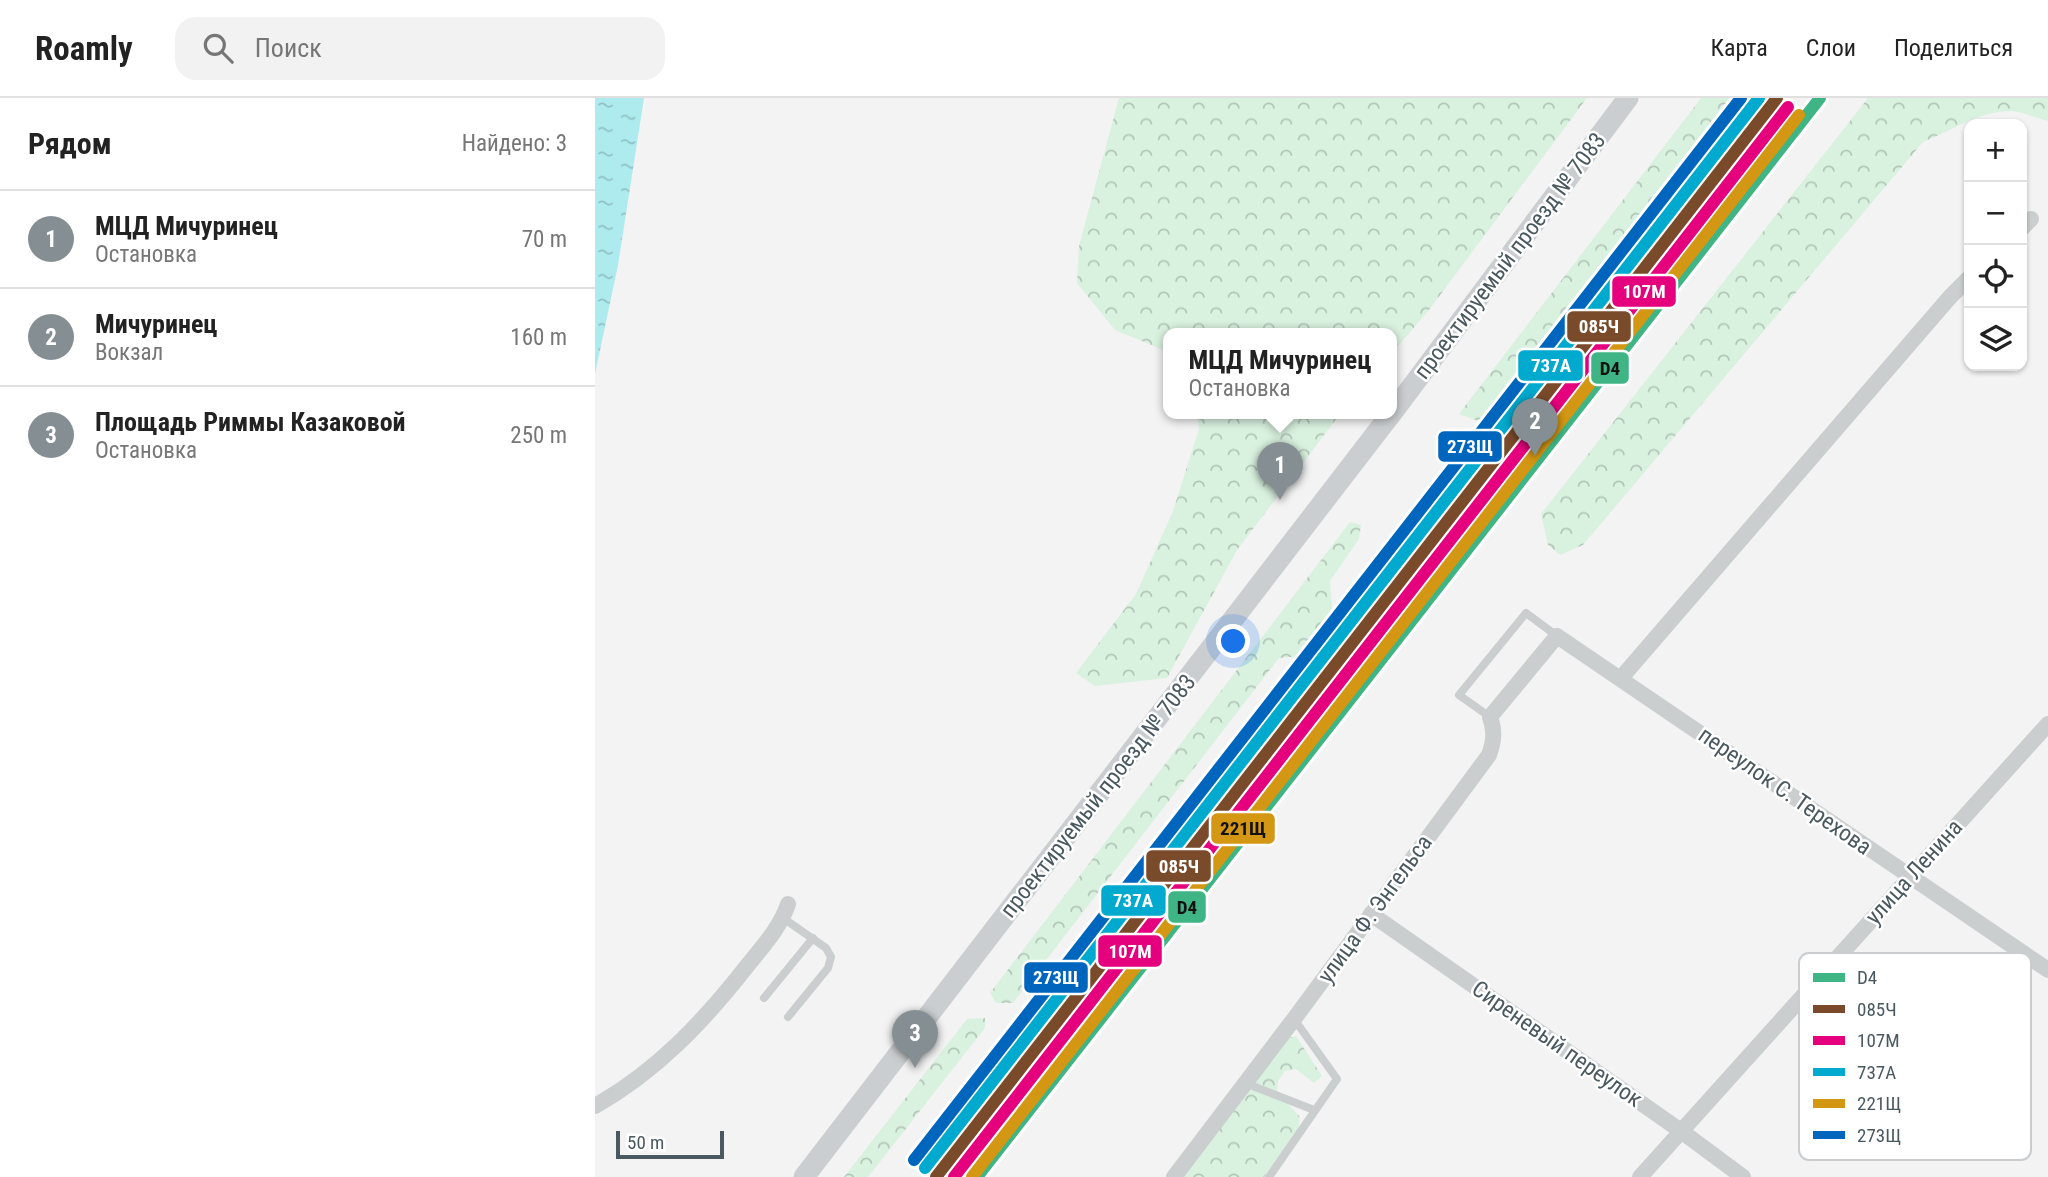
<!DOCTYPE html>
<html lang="ru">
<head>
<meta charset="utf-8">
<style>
  :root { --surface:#fff; --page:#f2f2f2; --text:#222; --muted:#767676; --line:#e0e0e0; --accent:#858f93 }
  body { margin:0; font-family:"Roboto Condensed",sans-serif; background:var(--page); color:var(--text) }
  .controls { position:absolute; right:21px; top:21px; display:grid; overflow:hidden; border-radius:14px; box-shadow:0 2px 5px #0004 }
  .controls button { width:63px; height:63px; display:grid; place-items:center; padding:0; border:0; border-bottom:2px solid var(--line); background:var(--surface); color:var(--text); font:35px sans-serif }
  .scale { position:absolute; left:21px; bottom:18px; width:108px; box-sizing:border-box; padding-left:7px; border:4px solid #4a5960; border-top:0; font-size:19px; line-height:24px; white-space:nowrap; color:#4a5960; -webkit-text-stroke:5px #fff; paint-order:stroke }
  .you { position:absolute; left:639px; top:544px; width:24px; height:24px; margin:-18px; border:5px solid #fff; border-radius:50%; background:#1a73e8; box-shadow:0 0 0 10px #1a73e833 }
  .badge { display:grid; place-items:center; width:46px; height:46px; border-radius:50%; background:var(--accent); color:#fff; font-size:23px; font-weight:700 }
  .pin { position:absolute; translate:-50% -58px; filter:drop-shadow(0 2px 4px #0008) }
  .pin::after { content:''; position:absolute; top:37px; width:24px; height:21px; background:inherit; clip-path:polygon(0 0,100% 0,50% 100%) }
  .popup { position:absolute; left:568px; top:230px; width:234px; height:91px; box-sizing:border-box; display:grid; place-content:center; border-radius:14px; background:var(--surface); filter:drop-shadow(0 2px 5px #0005); font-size:23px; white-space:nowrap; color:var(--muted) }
  .popup b { font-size:26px; color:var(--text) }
  .popup::after { content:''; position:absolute; left:50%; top:100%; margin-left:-14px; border:14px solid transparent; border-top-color:var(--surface) }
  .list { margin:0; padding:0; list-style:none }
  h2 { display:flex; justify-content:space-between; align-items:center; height:91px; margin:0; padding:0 28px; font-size:30px }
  h2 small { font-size:23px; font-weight:400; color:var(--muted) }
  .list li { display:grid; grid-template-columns:46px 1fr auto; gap:21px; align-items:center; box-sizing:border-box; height:98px; padding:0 28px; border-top:2px solid var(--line) }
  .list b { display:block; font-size:26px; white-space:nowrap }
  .list p { margin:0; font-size:23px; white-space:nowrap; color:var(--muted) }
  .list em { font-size:23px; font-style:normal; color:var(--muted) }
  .icon { flex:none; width:38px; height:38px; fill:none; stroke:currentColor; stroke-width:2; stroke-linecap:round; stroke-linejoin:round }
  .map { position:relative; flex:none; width:1453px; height:1079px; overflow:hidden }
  header { display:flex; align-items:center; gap:42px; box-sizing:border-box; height:98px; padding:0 35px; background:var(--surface); border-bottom:2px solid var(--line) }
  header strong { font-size:33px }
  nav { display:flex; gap:38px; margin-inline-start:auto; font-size:24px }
  .search { width:490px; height:63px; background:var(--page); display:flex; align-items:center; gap:18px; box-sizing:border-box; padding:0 24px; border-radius:21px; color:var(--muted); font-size:26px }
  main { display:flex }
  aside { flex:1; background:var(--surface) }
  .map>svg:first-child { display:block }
</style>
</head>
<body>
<header>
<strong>Roamly</strong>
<div class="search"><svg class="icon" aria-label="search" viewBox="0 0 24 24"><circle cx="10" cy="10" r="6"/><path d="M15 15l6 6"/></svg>Поиск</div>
<nav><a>Карта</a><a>Слои</a><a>Поделиться</a></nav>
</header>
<main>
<aside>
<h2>Рядом<small>Найдено: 3</small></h2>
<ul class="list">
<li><span class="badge">1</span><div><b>МЦД Мичуринец</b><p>Остановка</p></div><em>70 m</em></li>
<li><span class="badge">2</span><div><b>Мичуринец</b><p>Вокзал</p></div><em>160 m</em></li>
<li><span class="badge">3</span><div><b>Площадь Риммы Казаковой</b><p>Остановка</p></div><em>250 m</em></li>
</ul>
</aside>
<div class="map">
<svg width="1453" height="1079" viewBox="0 0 1453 1079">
  <defs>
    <pattern id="forest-crowns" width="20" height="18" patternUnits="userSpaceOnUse" patternTransform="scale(1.75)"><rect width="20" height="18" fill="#d9f1df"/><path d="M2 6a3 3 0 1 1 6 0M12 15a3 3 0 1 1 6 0" fill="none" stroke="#b2c6b8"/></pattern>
    <pattern id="water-ripples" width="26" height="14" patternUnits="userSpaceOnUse" patternTransform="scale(1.75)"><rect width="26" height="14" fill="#aeebee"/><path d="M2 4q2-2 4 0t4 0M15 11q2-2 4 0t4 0" fill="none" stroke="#90c1c4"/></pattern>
  </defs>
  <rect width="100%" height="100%" fill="#f3f3f3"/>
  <g fill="url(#forest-crowns)">
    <polygon points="524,0 992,0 834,212 797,255 797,236 573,236 573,254 520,232 482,185 484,148"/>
    <polygon points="1106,0 1149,0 938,283 916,286 903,314 886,324 864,316"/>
    <path d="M1273 0H1453V23C1442 20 1427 14 1416 13 1384 13 1356 33 1328 44L988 447 965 457 953 447 946 416Z"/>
    <polygon points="602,316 745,316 642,452 572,580 500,588 481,575 541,496 578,413 604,331"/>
    <polygon points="755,424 766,427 764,441 735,483 738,526 725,544 707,558 684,560 418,905 401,905 395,895"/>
    <polygon points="390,920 390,930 273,1079 249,1079 372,921"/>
    <polygon points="701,938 727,978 719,985 701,971 690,973 683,983 682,994 705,1019 703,1031 669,1079 589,1079 693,940"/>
  </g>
  <polygon fill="url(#water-ripples)" points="0,0 49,0 23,167 0,276"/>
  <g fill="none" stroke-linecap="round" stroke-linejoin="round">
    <g stroke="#cacecf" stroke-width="8">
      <polyline points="895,619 864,597 931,515 962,538"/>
      <polyline points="188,820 231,850 236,859 233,870 193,919"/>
      <polyline points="169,900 218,840"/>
      <polyline points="650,985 719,1012"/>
      <polyline points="674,1079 742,981 699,921"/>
    </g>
    <g stroke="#cacecf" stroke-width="16">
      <polyline points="1427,130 1436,121"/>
      <polyline points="1026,580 1355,199 1374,180"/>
      <polyline points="776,816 1086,1033 1148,1079"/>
      <path d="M0 1008C62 973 109 923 152 868 168 848 185 830 193 806"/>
      <path d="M579 1079 699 921 894 657C899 643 900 633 895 619L962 538 1453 872"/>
      <polyline points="1045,1079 1453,626"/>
    </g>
    <g stroke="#cbced0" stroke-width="21">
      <polyline points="797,315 1033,0"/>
      <polyline points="209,1079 796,316"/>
    </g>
    <g stroke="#fff" stroke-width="18">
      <path id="rail-1" d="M382 1079C662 718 945 361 1225 0"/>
    </g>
    <g stroke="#fff" stroke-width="18">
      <polyline id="rail-2" points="341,1079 1182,0"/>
    </g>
    <g stroke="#fff" stroke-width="18">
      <polyline id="rail-3" points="359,1079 1193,9"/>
    </g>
    <g stroke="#fff" stroke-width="18">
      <polyline id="rail-4" points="330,1070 1164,0"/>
    </g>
    <g stroke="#fff" stroke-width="18">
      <polyline id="rail-5" points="377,1079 1204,17"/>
    </g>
    <g stroke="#fff" stroke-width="18">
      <polyline id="rail-6" points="319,1062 1146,0"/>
    </g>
    <use href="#rail-1" stroke="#3fb485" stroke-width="12"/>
    <use href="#rail-2" stroke="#7a4b2a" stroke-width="12"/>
    <use href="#rail-3" stroke="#e5007d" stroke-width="12"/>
    <use href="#rail-4" stroke="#00a9ce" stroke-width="12"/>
    <use href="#rail-5" stroke="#d49713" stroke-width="12"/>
    <use href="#rail-6" stroke="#0065bd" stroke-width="12"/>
  </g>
  <g text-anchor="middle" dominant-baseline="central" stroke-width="5" stroke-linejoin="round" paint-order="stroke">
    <g font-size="23" fill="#4a5960" stroke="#fff">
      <text transform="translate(915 158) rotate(-53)">проектируемый проезд № 7083</text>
      <text transform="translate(1190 693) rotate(35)">переулок С. Терехова</text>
      <text transform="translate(503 698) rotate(-52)">проектируемый проезд № 7083</text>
      <text transform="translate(1319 774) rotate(-48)">улица Ленина</text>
      <text transform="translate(780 811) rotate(-54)">улица Ф. Энгельса</text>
      <text transform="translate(962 946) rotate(35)">Сиреневый переулок</text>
    </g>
  </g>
  <rect x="1204" y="855" width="232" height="207" rx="10" fill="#fff" stroke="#c9cdcf" stroke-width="2"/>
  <rect x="1218" y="875" width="32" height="9" fill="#3fb485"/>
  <rect x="1218" y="907" width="32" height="8" fill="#7a4b2a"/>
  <rect x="1218" y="938" width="32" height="9" fill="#e5007d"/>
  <rect x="1218" y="970" width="32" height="8" fill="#00a9ce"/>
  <rect x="1218" y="1001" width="32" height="9" fill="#d49713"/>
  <rect x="1218" y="1033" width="32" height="8" fill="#0065bd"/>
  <g font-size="19" fill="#4a5960">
    <text x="1262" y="886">D4</text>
    <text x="1262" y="918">085Ч</text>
    <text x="1262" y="949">107М</text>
    <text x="1262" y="981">737А</text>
    <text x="1262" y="1012">221Щ</text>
    <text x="1262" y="1044">273Щ</text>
  </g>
  <g stroke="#fff" stroke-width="2.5">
    <rect x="1016" y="177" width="66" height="33" rx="7" fill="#e5007d"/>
    <rect x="971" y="212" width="66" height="33" rx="7" fill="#7a4b2a"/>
    <rect x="922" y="251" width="67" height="33" rx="7" fill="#00a9ce"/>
    <rect x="995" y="253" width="40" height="34" rx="7" fill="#3fb485"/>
    <rect x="842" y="332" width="66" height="33" rx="7" fill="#0065bd"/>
    <rect x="615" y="714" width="66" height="33" rx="7" fill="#d49713"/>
    <rect x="550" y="751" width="67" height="34" rx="7" fill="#7a4b2a"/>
    <rect x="505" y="786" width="67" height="33" rx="7" fill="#00a9ce"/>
    <rect x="572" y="792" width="40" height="34" rx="7" fill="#3fb485"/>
    <rect x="502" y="836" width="66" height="34" rx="7" fill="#e5007d"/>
    <rect x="428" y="863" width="66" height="33" rx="7" fill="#0065bd"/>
  </g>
  <g font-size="19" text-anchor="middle" font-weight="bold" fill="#fff">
    <text x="1049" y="200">107М</text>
    <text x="1004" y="235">085Ч</text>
    <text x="956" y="274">737А</text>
    <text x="875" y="355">273Щ</text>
    <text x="584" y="775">085Ч</text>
    <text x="538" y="809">737А</text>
    <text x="535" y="860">107М</text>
    <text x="461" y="886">273Щ</text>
  </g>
  <g font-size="19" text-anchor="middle" font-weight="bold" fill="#111">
    <text x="1015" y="277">D4</text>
    <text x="648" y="737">221Щ</text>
    <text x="592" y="816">D4</text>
  </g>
</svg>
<div class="controls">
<button>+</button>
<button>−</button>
<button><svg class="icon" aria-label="locate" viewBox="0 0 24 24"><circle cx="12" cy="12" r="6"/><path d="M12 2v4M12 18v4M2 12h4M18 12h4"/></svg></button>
<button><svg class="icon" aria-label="layers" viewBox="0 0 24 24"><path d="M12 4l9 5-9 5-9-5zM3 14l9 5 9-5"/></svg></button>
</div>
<div class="scale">50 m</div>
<div class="you"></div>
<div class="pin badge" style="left:685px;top:402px">1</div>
<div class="popup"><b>МЦД Мичуринец</b>Остановка</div>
<div class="pin badge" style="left:940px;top:358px">2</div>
<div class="pin badge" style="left:320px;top:970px">3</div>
</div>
</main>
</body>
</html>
